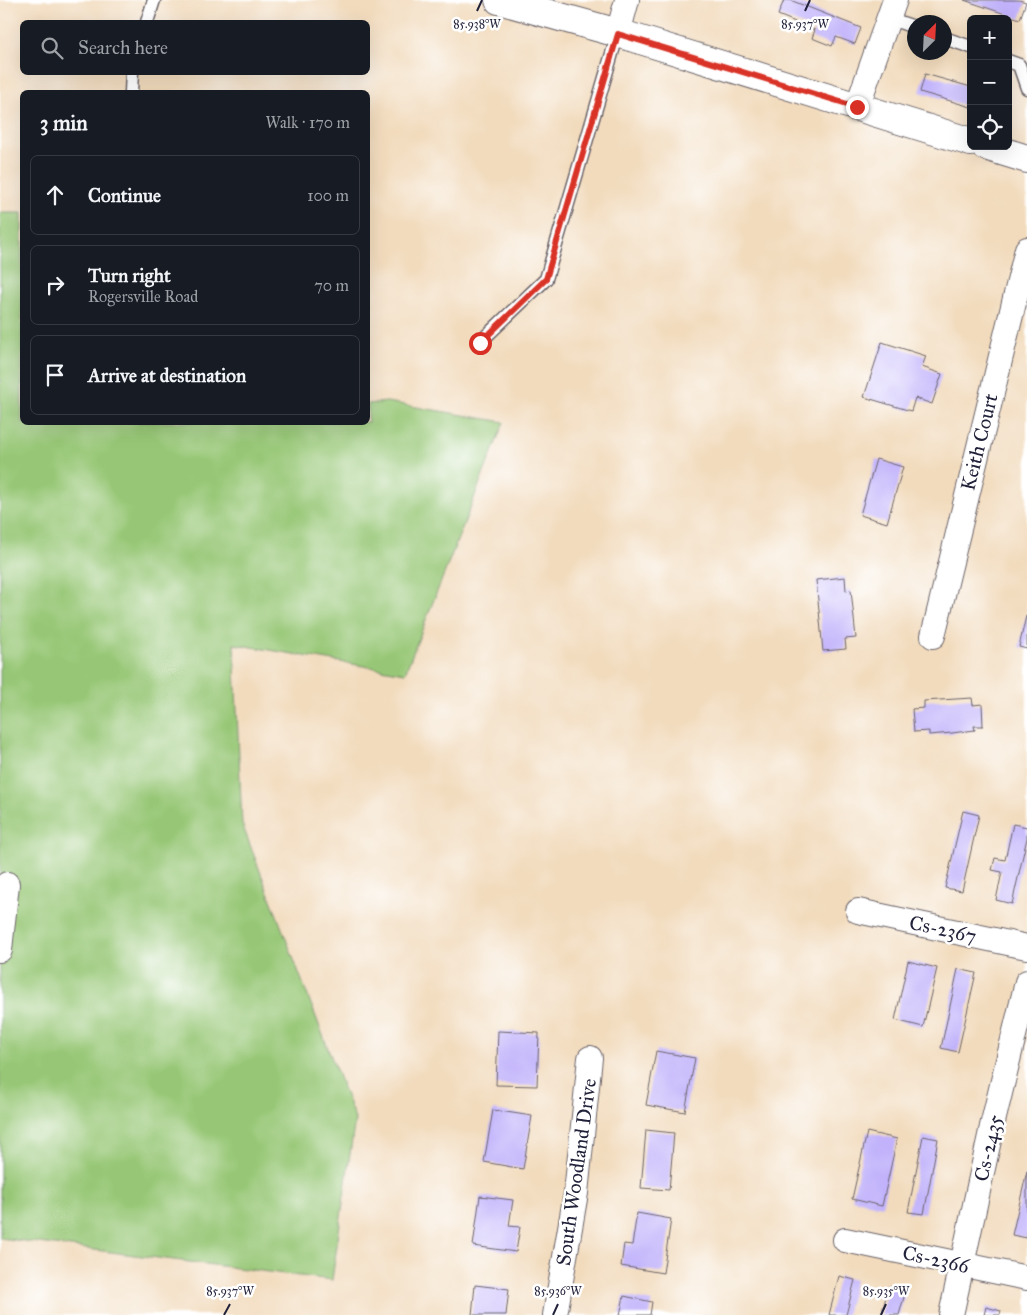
<!DOCTYPE html>
<html lang="en">
<head>
<meta charset="utf-8">
<style>
  :root { --surface:#171b24; --page:#242831; --text:#f1f3f6; --muted:#9ea1a6; --line:#363941 }
  body { margin:0; font-family:"IM FELL Great Primer",serif; background:var(--page); color:var(--text) }
  .controls { position:absolute; right:15px; top:15px; display:grid; overflow:hidden; border-radius:8px; box-shadow:0 5px 20px #0002 }
  .controls button { width:45px; height:45px; display:grid; place-items:center; padding:0; border:0; border-bottom:1px solid var(--line); background:var(--surface); color:var(--text); font:25px sans-serif }
  .compass { position:absolute; left:907px; top:15px; width:45px; height:45px; border-radius:50%; background:var(--surface); box-shadow:0 5px 20px #0002; rotate:24deg }
  .stop { position:absolute; width:15px; height:15px; margin:-11px; border:4px solid #d93025; border-radius:50%; background:#fff }
  .stop.end { background:#d93025; border-color:#fff; box-shadow:0 1px 5px #0008 }
  .list { margin:0; padding:0; list-style:none }
  h2 { display:flex; justify-content:space-between; align-items:center; height:65px; margin:0; padding:0 20px; font-size:21px }
  h2 small { font-size:16px; font-weight:400; color:var(--muted) }
  .list li { display:grid; grid-template-columns:32px 1fr auto; gap:15px; align-items:center; box-sizing:border-box; height:80px; margin:0 10px 10px; padding:0 10px; border:1px solid var(--line); border-radius:8px }
  .list b { display:block; font-size:19px; white-space:nowrap }
  .list p { margin:0; font-size:16px; white-space:nowrap; color:var(--muted) }
  .list em { font-size:16px; font-style:normal; color:var(--muted) }
  .icon { flex:none; width:28px; height:28px; fill:none; stroke:currentColor; stroke-width:2; stroke-linecap:round; stroke-linejoin:round }
  .map { position:relative; flex:none; width:1027px; height:1315px; overflow:hidden }
  .search { position:absolute; background:var(--surface); box-shadow:0 5px 20px #0002; left:20px; top:20px; width:350px; height:55px; display:flex; align-items:center; gap:12px; box-sizing:border-box; padding:0 18px; border-radius:8px; color:var(--muted); font-size:19px }
  .panel { position:absolute; background:var(--surface); box-shadow:0 5px 20px #0002; left:20px; top:90px; width:350px; height:335px; border-radius:8px }
  .map>svg:first-child { display:block }
</style>
</head>
<body>
<div class="map">
<svg width="1027" height="1315" viewBox="0 0 1027 1315">
  <rect width="100%" height="100%" fill="#fff"/>
  <filter id="ink" filterUnits="userSpaceOnUse"><feTurbulence type="fractalNoise" baseFrequency=".02" numOctaves="2"/><feDisplacementMap in="SourceGraphic" scale="10" xChannelSelector="R" yChannelSelector="G"/><feConvolveMatrix kernelMatrix="1 2 1 2 8 2 1 2 1" color-interpolation-filters="sRGB"/></filter>
  <filter id="wash" filterUnits="userSpaceOnUse"><feTurbulence type="fractalNoise" baseFrequency=".0096" numOctaves="4" result="noise"/><feDisplacementMap in="SourceGraphic" scale="20" xChannelSelector="R" yChannelSelector="G"/><feGaussianBlur stdDeviation="1.12" result="paint"/><feColorMatrix in="noise" values="0 0 0 0 0 0 0 0 0 0 0 0 0 0 0 0 0 1.4 0 .05"/><feComposite in="paint" operator="in"/></filter>
  <g filter="url(#wash)">
    <rect width="100%" height="100%" fill="#f2dbbd"/>
    <polygon fill="#97c776" stroke="#5c7458" points="0,213 22,213 22,422 368,422 368,404 387,402 504,422 405,673 234,644 242,824 355,1119 332,1280 0,1238"/>
    <g id="blocks">
      <g fill="#c1b2fb">
        <polygon points="784,0 790,0 861,28 855,44 836,37 832,46 812,38 815,30 778,15"/>
        <polygon points="964,0 1019,0 1026,2 1020,19"/>
        <polygon points="925,74 971,87 971,107 920,92"/>
        <polygon points="882,342 926,356 922,367 942,374 932,404 915,398 911,411 864,397"/>
        <polygon points="876,459 903,467 887,523 860,515"/>
        <polygon points="845,577 846,591 851,590 856,638 845,639 846,649 823,651 816,580"/>
        <polygon points="1026,616 1027,616 1027,649 1019,647"/>
        <polygon points="972,698 973,705 982,704 983,726 974,726 975,730 952,733 929,735 929,731 914,732 912,709 924,708 924,701"/>
        <polygon points="963,811 979,815 962,891 945,888"/>
        <polygon points="1013,824 1027,827 1027,838 1012,904 996,900 1002,872 992,870 995,858 1005,860"/>
        <polygon points="908,961 937,968 923,1027 895,1020"/>
        <polygon points="958,969 976,973 958,1052 941,1048"/>
        <polygon points="498,1031 539,1033 537,1086 496,1085"/>
        <polygon points="656,1051 695,1058 685,1112 646,1105"/>
        <polygon points="493,1110 532,1116 523,1169 484,1162"/>
        <polygon points="646,1130 674,1133 669,1190 641,1188"/>
        <polygon points="867,1132 897,1139 882,1206 852,1199"/>
        <polygon points="923,1136 938,1139 924,1214 908,1212"/>
        <polygon points="1027,1171 1027,1238 1012,1235"/>
        <polygon points="480,1196 513,1200 509,1226 520,1227 516,1252 473,1246"/>
        <polygon points="637,1213 671,1219 663,1273 621,1266 624,1244 632,1245"/>
        <polygon points="839,1276 855,1280 846,1315 829,1315"/>
        <polygon points="475,1285 509,1289 506,1315 472,1315"/>
        <polygon points="889,1286 906,1290 899,1315 881,1315"/>
        <polygon points="624,1296 652,1302 650,1315 620,1315"/>
        <polygon points="986,1307 1001,1311 1000,1315 984,1315"/>
      </g>
    </g>
  </g>
  <g filter="url(#ink)">
    <use href="#blocks" fill-opacity="0" stroke="#6b6368" stroke-width="1"/>
    <g fill="none" stroke-linecap="round" stroke-linejoin="round">
      <g stroke="#6b6368" stroke-width="15">
        <g id="lane">
          <polyline points="888,18 914,27"/>
          <polyline points="147,22 154,0"/>
          <polyline points="944,38 971,47"/>
          <polyline points="1008,61 1019,65 1027,88"/>
          <polyline points="131,92 132,72"/>
          <polyline points="479,343 546,279 618,33"/>
        </g>
      </g>
      <g stroke="#6b6368" stroke-width="26">
        <g id="street">
          <polyline points="618,33 627,0"/>
          <polyline points="857,107 895,0"/>
          <polyline points="933,636 1027,249"/>
          <polyline points="858,911 1027,947"/>
          <polyline points="0,950 7,884"/>
          <polyline points="845,1240 1027,1278"/>
          <polyline points="555,1315 576,1193 590,1058"/>
          <polyline points="951,1315 993,1122 1027,982"/>
        </g>
      </g>
      <g stroke="#6b6368" stroke-width="30">
        <g id="secondary">
          <polyline points="499,0 618,33 971,142"/>
          <polyline points="985,146 1027,159"/>
        </g>
      </g>
      <use href="#lane" stroke="#fff" stroke-width="12"/>
      <use href="#street" stroke="#fff" stroke-width="24"/>
      <use href="#secondary" stroke="#fff" stroke-width="28"/>
    </g>
  </g>
  <g fill="none" stroke-linecap="round" stroke-linejoin="round" filter="url(#ink)">
    <polyline stroke="#d93025" stroke-width="6" points="480,343 546,279 618,34 857,107"/>
  </g>
  <path fill="none" stroke="#22223b" stroke-width="2" d="M477 11 482 0M805 11 810 0M224 1315 230 1304M553 1315 558 1304M881 1315 886 1304"/>
  <g text-anchor="middle" dominant-baseline="central" stroke-width="5" stroke-linejoin="round" paint-order="stroke">
    <g font-size="20" fill="#22223b" stroke="#fff">
      <text transform="translate(979 442) rotate(-76)">Keith Court</text>
      <text transform="translate(943 929) rotate(12)">Cs-2367</text>
      <text transform="translate(988 1148) rotate(-77)">Cs-2435</text>
      <text transform="translate(576 1172) rotate(-82)">South Woodland Drive</text>
      <text transform="translate(936 1259) rotate(12)">Cs-2366</text>
    </g>
  </g>
  <g font-size="12" text-anchor="middle" fill="#22223b" stroke="#fff" stroke-width="5" stroke-linejoin="round" paint-order="stroke">
    <text x="477" y="28">85.938°W</text>
    <text x="805" y="28">85.937°W</text>
    <text x="230" y="1295">85.937°W</text>
    <text x="558" y="1295">85.936°W</text>
    <text x="886" y="1295">85.935°W</text>
  </g>
</svg>
<div class="controls">
<button>+</button>
<button>−</button>
<button><svg class="icon" aria-label="locate" viewBox="0 0 24 24"><circle cx="12" cy="12" r="6"/><path d="M12 2v4M12 18v4M2 12h4M18 12h4"/></svg></button>
</div>
<svg class="compass" viewBox="-18 -18 36 36"><path d="M0-13l5 13h-10z" fill="#e53935"/><path d="M0 13l5-13h-10z" fill="#9ea1a6"/></svg>
<div class="stop" style="left:480px;top:343px"></div>
<div class="stop end" style="left:857px;top:107px"></div>
<div class="search"><svg class="icon" aria-label="search" viewBox="0 0 24 24"><circle cx="10" cy="10" r="6"/><path d="M15 15l6 6"/></svg>Search here</div>
<section class="panel">
<h2>3 min<small>Walk · 170 m</small></h2>
<ul class="list">
<li><svg class="icon" aria-label="ahead" viewBox="0 0 24 24"><path d="M12 20V5M6 11l6-6 6 6"/></svg><div><b>Continue</b></div><em>100 m</em></li>
<li><svg class="icon" aria-label="right" viewBox="0 0 24 24"><path d="M7 20v-9h11M14 6l5 5-5 5"/></svg><div><b>Turn right</b><p>Rogersville Road</p></div><em>70 m</em></li>
<li><svg class="icon" aria-label="arrive" viewBox="0 0 24 24"><path d="M6 21V4h12l-3 4 3 4H6"/></svg><div><b>Arrive at destination</b></div></li>
</ul>
</section>
</div>
</body>
</html>
